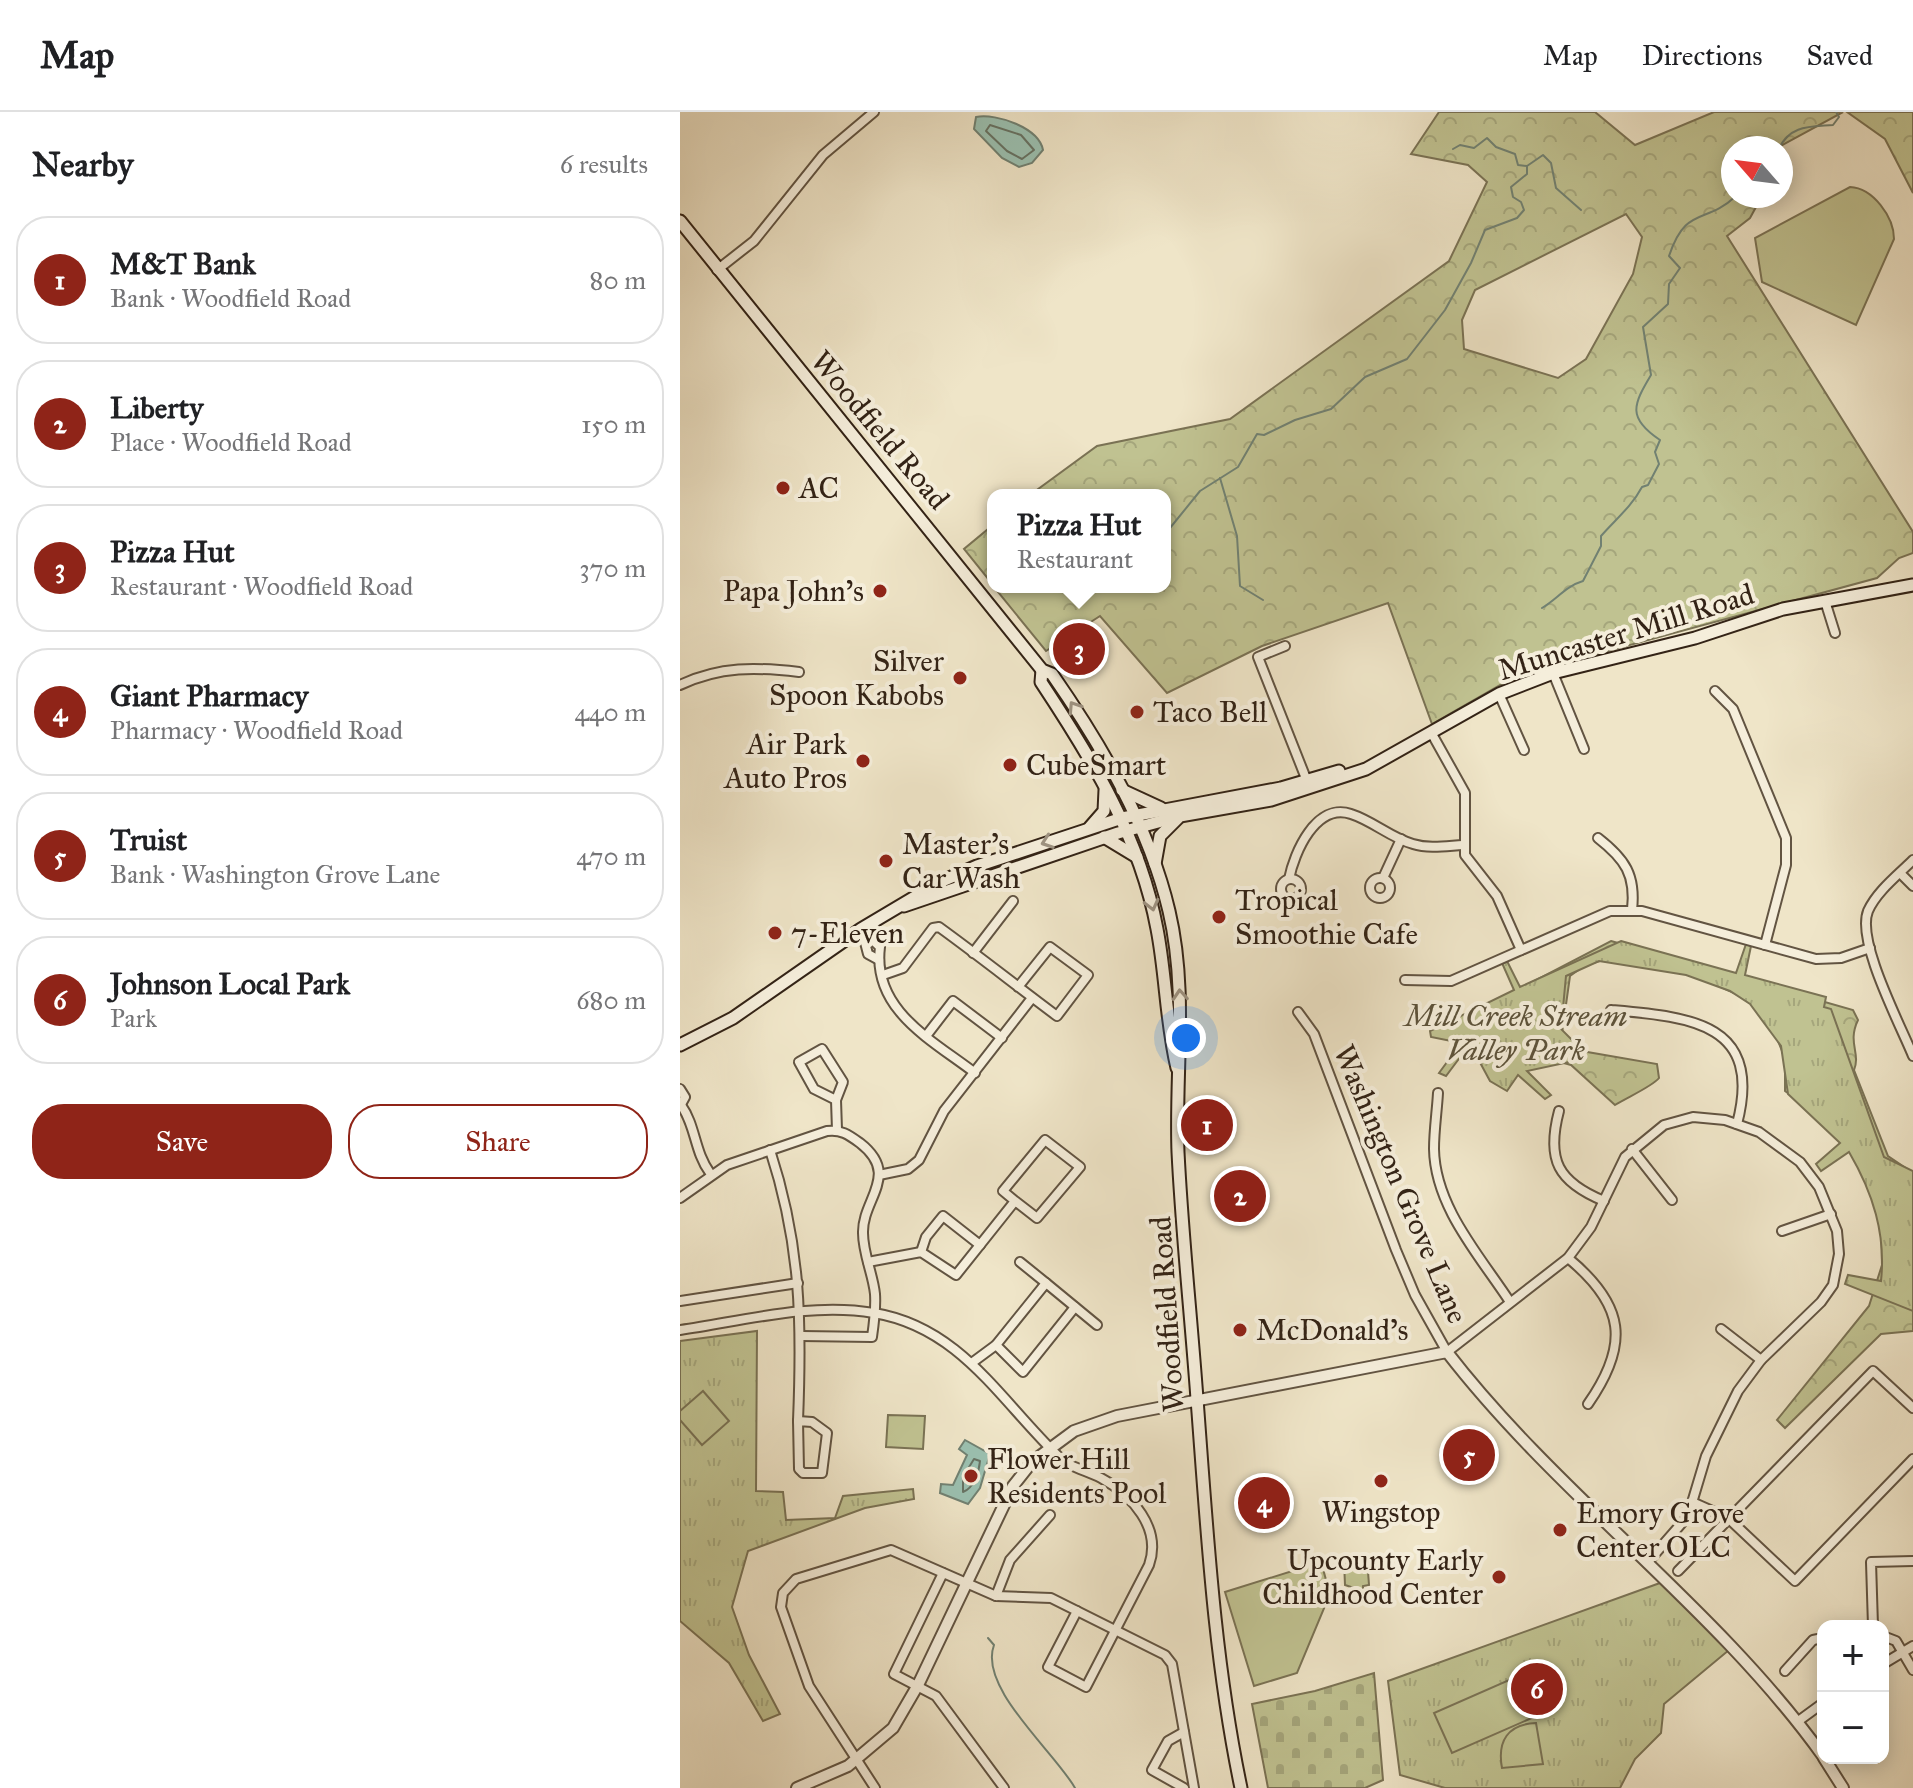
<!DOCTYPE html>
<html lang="en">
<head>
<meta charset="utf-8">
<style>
  :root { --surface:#fff; --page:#f2f2f2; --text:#202124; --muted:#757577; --line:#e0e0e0; --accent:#8f2418 }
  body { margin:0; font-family:"IM FELL Great Primer",serif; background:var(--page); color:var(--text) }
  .controls { position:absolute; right:24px; bottom:24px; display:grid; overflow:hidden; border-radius:16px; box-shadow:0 4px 20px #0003 }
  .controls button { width:72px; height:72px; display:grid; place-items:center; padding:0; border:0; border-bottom:2px solid var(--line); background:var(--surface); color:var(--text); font:40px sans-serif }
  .compass { position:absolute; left:1041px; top:24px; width:72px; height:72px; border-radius:50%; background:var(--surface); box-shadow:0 4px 20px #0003; rotate:298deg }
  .you { position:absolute; left:506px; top:926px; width:28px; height:28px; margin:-20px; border:6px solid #fff; border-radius:50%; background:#1a73e8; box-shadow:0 0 0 12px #1a73e833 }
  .badge { display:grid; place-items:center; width:52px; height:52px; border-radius:50%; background:var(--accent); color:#fff; font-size:26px; font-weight:700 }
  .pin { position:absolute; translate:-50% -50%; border:4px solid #fff; box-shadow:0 2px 8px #0006 }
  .popup { position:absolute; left:307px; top:377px; width:184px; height:104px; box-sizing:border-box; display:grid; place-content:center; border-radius:16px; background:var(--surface); filter:drop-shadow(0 2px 6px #0005); font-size:26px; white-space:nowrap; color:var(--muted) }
  .popup b { font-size:30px; color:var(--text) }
  .popup::after { content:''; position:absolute; left:50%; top:100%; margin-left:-16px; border:16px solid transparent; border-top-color:var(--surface) }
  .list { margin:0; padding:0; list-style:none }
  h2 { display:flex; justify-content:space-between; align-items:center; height:104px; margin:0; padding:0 32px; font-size:34px }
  h2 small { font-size:26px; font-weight:400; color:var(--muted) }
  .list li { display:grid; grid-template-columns:52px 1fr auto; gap:24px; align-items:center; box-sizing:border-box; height:128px; margin:0 16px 16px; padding:0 16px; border:2px solid var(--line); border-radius:32px }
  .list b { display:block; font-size:30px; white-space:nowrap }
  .list p { margin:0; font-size:26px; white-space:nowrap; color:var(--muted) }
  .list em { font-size:26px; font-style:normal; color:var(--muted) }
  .actions { display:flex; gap:16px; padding:24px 32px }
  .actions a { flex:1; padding:18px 0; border:2px solid var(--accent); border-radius:32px; text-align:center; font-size:28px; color:var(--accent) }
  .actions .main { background:var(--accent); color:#fff }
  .map { position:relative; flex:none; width:1233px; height:1676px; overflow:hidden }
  header { display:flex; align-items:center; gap:48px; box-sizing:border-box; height:112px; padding:0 40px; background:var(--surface); border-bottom:2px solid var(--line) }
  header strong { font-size:38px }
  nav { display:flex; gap:44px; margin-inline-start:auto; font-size:28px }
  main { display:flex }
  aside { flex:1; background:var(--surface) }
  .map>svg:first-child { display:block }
</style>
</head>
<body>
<header>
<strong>Map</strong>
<nav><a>Map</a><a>Directions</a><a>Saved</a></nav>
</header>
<main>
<aside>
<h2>Nearby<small>6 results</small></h2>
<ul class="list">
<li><span class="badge">1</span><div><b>M&amp;T Bank</b><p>Bank · Woodfield Road</p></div><em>80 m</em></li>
<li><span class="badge">2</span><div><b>Liberty</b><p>Place · Woodfield Road</p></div><em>150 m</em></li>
<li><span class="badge">3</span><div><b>Pizza Hut</b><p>Restaurant · Woodfield Road</p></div><em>370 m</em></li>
<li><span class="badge">4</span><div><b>Giant Pharmacy</b><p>Pharmacy · Woodfield Road</p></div><em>440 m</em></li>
<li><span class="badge">5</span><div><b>Truist</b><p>Bank · Washington Grove Lane</p></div><em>470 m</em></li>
<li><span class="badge">6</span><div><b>Johnson Local Park</b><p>Park</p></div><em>680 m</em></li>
</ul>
<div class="actions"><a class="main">Save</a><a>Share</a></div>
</aside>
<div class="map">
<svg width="1233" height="1676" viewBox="0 0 1233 1676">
  <defs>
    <pattern id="forest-crowns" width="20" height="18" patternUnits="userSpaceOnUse" patternTransform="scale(2)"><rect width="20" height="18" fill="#c0c291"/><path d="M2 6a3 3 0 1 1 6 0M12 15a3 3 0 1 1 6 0" fill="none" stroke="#a5a67c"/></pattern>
    <pattern id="cemetery-stones" width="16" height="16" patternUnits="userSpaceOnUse" patternTransform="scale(2)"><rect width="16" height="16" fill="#c0c291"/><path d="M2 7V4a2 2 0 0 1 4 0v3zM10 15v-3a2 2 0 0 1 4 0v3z" fill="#a5a67c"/></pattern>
    <pattern id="park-tufts" width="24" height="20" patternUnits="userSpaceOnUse" patternTransform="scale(2)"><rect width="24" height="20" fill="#c0c291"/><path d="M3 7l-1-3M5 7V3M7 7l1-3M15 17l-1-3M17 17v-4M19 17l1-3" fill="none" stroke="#a5a67c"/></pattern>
  </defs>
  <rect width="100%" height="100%" fill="#efe5c8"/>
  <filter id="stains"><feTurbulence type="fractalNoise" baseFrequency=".0025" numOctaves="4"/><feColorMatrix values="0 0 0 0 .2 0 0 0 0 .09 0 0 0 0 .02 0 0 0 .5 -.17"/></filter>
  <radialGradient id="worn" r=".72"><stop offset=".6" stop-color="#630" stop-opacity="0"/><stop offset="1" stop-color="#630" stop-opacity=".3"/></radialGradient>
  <g fill="url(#forest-crowns)" stroke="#7a7254" stroke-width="2" fill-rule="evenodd">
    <path d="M759 0H915L955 33 1034 0H1163L1097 36H1053V84H1082L1070 106 1047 124 1233 420V441L1219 446 1197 466 836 564 752 612 708 491 582 534 487 581 420 504 366 539 314 475H485V383H350L417 334 550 307 769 149 807 70 788 53 731 42ZM946 102 962 125 953 162 906 247 878 266 784 237 782 208 795 178Z"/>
    <polygon points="1167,0 1233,0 1233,81 1205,27"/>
    <polygon points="313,413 313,473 284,437"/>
    <path d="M931 829 1173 898 1178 908C1167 931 1181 941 1174 958L1208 1044 1233 1061V1219L1201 1222 1105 1316 1097 1308 1189 1194 1202 1153 1201 1108 1174 1029 1105 979V946L1091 912 1071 889 1011 861 926 847 904 854 890 864 882 921 896 938 977 952 979 966C973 974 946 986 935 993L891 953 873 948 818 888Z"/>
  </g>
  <polygon fill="url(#cemetery-stones)" stroke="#7a7254" stroke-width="2" points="694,1561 703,1668 685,1676 588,1676 572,1592 635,1579"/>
  <g fill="url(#park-tufts)" stroke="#7a7254" stroke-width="2">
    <path d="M941 829 1056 861 1066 832 1071 834 1065 863 1146 885 1144 895 1151 897 1204 1045 1233 1059V1199L1165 1172 1168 1163 1201 1169C1206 1122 1193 1081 1169 1040L1141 1059 1136 1052 1160 1031 1108 982 1101 934 1070 892 1050 879 1006 863 919 849 886 864 881 917 894 930V949L847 959 871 983 865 987 838 963 827 979 810 969 790 932 766 964 759 961 781 931 751 925 750 919 834 878 822 851 827 849 840 875Z"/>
    <polygon points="77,1219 76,1379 103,1380 106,1408 155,1406 163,1384 233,1377 234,1387 185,1396 68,1439 52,1495 69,1543 100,1602 83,1609 49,1551 0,1509 0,1229"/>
    <polygon points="687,1446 689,1473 683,1474 683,1479 665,1473 664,1449"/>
    <polygon points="980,1471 1049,1538 984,1592 981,1621 955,1647 940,1676 765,1676 720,1663 708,1569"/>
  </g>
  <g fill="#c0c291" stroke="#7a7254" stroke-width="2">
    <path d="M1170 75C1193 76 1214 105 1214 127L1176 213 1082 170 1075 126Z"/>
    <polygon points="23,1279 49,1309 22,1333 0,1308 0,1299"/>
    <polygon points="208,1303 245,1304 243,1337 206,1335"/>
    <polygon points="641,1450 650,1482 617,1561 574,1574 545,1480"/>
    <polygon points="845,1561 863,1601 772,1641 754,1601"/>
    <path d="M856 1611 863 1652 822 1656C817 1629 828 1612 856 1611Z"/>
  </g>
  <g fill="#9bc0b0" stroke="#718172" stroke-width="2">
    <path d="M296 5C317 1 359 16 363 38L352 51 339 55 322 46 294 17Z"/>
    <polygon points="285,1328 310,1342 300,1376 288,1392 260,1381 261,1372 273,1373 287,1343 279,1337"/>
  </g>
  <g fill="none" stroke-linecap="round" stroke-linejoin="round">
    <g stroke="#677263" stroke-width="2">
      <polygon points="310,13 341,23 354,38 342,47 327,39 306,19"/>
      <path d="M294 1347 300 1349C299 1360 294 1376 283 1380V1365Z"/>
    </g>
    <g stroke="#718172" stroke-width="2">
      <path d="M1099 36C1111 13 1129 15 1153 13L1159 5 1156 0"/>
      <polyline points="773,37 780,33 794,36 807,26 816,35 835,42 838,53 847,54 863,43 871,51 876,76 901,98"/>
      <polyline points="540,366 557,424 560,474 583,488"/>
      <polyline points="490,416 520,379 558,355 577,322 584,323 615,308 651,297 685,265 727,247 765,198 791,151 805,118 837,106 844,98 841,90 833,85 831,75 847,62 847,54"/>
      <path d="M862 496C877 487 886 474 903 469L921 434V424C935 408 952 394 962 375L968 373 979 352 975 340 980 328C947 306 953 293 971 263L963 215 988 192 989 172 1000 156 989 144C1006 93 1025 113 1056 84"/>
      <path d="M308 1526 314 1533C298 1576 375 1640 395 1676"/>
    </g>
    <g stroke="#625442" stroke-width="12">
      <g id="minor">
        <polyline points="37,158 74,129 143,43 194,0"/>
        <polyline points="1145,489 1155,521"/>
        <polyline points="605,534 578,545 627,669"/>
        <polyline points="873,561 904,637"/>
        <path d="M0 573C40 554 76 555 119 560"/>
        <polyline points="1035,579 1053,597 1106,726 1106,753 1085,833"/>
        <polyline points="819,582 844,638"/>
        <polyline points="752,622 785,681 785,743 817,784 841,838"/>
        <path d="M918 726C945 747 956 763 952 798"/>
        <path d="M1233 748C1218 763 1197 779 1188 799 1176 829 1220 912 1233 944"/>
        <polyline points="1220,761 1233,774"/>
        <circle cx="700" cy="776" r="10"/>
        <polyline points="703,766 721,727"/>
        <circle cx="611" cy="777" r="10"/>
        <path d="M609 767C614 741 636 690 671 702 693 709 711 726 733 732 749 737 766 734 783 733"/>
        <path d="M181 817 200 835C192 898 252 928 295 961"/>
        <polyline points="182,819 188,842 199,848"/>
        <polyline points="293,841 333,789"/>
        <path d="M203 863 223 856 253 816 259 815C299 844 338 875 377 904L408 863 370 835 338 875"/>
        <polyline points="725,868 771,869 930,799 962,799 1136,847 1161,846 1190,836"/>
        <path d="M931 898C1009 905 1084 910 1057 1012"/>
        <polyline points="618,900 634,922 716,1138 735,1183 767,1240 888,1146 911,1115 945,1045 984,1013 1013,1005 1045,1008 1079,1020 1120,1050 1139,1075 1157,1119 1159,1142 1153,1173 1141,1190 1081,1248 1058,1279 1026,1344 1008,1404 967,1451"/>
        <polyline points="246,924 273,889 322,926"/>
        <polyline points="0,977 5,985 0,994"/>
        <path d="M758 981C757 999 754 1018 754 1037 755 1095 800 1144 830 1190"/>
        <polyline points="156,988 134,977 119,950 142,937 163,970 156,988 157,1018"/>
        <path d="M1 993C16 1014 14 1039 30 1061"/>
        <path d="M879 999C866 1048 878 1070 924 1089"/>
        <polyline points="952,1037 992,1088"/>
        <path d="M90 1038C121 1133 122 1210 118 1309"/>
        <polyline points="199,1063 228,1057 239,1048 264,999 352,886"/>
        <path d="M0 1086 47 1053 147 1019C161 1017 169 1023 180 1031 221 1063 182 1087 183 1121 183 1142 193 1162 195 1182 196 1196 194 1211 192 1225L122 1224"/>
        <polyline points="1102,1119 1151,1102"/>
        <polyline points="241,1140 246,1125 263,1104 300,1133"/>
        <path d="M888 1146C945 1193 950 1232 908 1292"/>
        <polyline points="188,1150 241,1140 276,1163 335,1089 323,1079 365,1028 400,1055 357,1106 335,1089"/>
        <polyline points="340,1150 366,1171"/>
        <polyline points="0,1189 118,1171"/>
        <polyline points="1041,1217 1081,1248"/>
        <path d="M0 1218C63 1209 131 1190 194 1201 280 1215 320 1288 378 1344 390 1356 406 1358 421 1366 452 1383 482 1416 469 1453L406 1575 368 1555 397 1499"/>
        <polyline points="316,1233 343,1260 395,1195"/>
        <polyline points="293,1250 316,1233 366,1171 417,1213"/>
        <polygon points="118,1309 132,1310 147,1321 142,1361 123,1361 119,1357"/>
        <polyline points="1012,1390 1048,1406 1115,1469 1233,1347"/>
        <polyline points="998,1459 1193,1259 1233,1296"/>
        <polyline points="263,1461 214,1562 256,1584 324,1676"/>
        <polyline points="316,1484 330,1448 370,1403"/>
        <polyline points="1193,1514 1191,1450 1233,1449"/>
        <polyline points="1203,1524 1216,1529 1233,1558"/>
        <polyline points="1203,1552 1233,1534"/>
        <polyline points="1105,1559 1133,1528 1143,1526"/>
        <polyline points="1117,1610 1143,1591"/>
        <polyline points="504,1620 488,1629 472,1658 504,1676"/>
        <polyline points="195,1676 129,1574 101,1495 103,1481 116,1467 211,1438 316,1484 371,1486 485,1543 492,1552 514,1676"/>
      </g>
    </g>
    <g stroke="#625442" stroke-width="14">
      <g id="tertiary">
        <polyline points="1144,1646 1163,1676"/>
        <path d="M117 1676 168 1654 213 1616 238 1573 333 1374 352 1350 394 1319 437 1304 767 1240C879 1385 1037 1496 1143 1644"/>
      </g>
    </g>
    <g stroke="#332316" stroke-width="15">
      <g id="secondary">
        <path d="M0 109 362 558 372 562C422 634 469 714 489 799 508 879 495 959 498 1040 502 1122 511 1204 517 1287 527 1418 534 1547 561 1676"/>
        <path d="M362 558 361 570C412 647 460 725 477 817 486 863 486 911 497 956"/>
        <polyline points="442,678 481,696"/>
        <polyline points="410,715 424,699 425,678"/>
        <polyline points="424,725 457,745"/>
        <polyline points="475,752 480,724 498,706"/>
        <polyline points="224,794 438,721 500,704 591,688 686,657 819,582 873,561 1015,526 1103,497 1233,473"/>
        <polyline points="0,933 53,906 181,817 260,770 297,754 442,706 601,676 659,659"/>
      </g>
    </g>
    <use href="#minor" stroke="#f5eedb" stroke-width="8"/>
    <use href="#tertiary" stroke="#f5eedb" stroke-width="10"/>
    <use href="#secondary" stroke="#f5eedb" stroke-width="11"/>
  </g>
  <defs><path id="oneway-chevron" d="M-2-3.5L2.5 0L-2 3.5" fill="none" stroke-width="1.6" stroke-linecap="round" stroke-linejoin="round" transform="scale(2)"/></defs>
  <g stroke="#9e9382">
    <use href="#oneway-chevron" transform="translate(394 595) rotate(-123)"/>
    <use href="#oneway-chevron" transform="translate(367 730) rotate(161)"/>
    <use href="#oneway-chevron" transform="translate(472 793) rotate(76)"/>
    <use href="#oneway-chevron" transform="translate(500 883) rotate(-94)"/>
  </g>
  <g fill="#8f2418" stroke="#f5eedb" stroke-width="3">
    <circle cx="103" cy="376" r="8"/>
    <circle cx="200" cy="479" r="8"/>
    <circle cx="280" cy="566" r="8"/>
    <circle cx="457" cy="600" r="8"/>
    <circle cx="183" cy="649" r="8"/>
    <circle cx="330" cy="653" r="8"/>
    <circle cx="206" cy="749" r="8"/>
    <circle cx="539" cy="805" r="8"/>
    <circle cx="95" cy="821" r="8"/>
    <circle cx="560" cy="1218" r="8"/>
    <circle cx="291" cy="1364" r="8"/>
    <circle cx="701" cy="1369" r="8"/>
    <circle cx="880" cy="1418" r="8"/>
    <circle cx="819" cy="1465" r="8"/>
  </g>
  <g text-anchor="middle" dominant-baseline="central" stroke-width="8" stroke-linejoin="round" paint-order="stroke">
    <g font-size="30" fill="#332316" stroke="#f5eedb">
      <text transform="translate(200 318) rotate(50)">Woodfield Road</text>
      <text transform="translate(946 520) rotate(-17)">Muncaster Mill Road</text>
      <text transform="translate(721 1072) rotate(67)">Washington Grove Lane</text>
      <text transform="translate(487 1202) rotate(-94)">Woodfield Road</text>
    </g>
    <g font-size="30" fill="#332316" stroke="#f5eedb" text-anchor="start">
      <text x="119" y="376">AC</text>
      <text x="184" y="479" text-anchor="end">Papa John's</text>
      <text x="264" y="549" text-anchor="end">Silver<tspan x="264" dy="34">Spoon Kabobs</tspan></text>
      <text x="473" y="600">Taco Bell</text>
      <text x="167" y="632" text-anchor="end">Air Park<tspan x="167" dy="34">Auto Pros</tspan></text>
      <text x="346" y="653">CubeSmart</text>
      <text x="222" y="732">Master's<tspan x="222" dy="34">Car Wash</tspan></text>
      <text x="555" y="788">Tropical<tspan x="555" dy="34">Smoothie Cafe</tspan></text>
      <text x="111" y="821">7-Eleven</text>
      <text x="576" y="1218">McDonald's</text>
      <text x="307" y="1347">Flower Hill<tspan x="307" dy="34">Residents Pool</tspan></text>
      <text x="701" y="1400" text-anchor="middle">Wingstop</text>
      <text x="896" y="1401">Emory Grove<tspan x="896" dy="34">Center OLC</tspan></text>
      <text x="803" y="1448" text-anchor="end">Upcounty Early<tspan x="803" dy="34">Childhood Center</tspan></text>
    </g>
    <g font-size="30" font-style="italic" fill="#5d533b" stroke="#f5eedb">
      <text x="836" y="904">Mill Creek Stream<tspan x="836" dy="34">Valley Park</tspan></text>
    </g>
  </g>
  <rect width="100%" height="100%" filter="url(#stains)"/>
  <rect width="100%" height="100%" fill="url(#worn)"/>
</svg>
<div class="controls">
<button>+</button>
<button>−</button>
</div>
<svg class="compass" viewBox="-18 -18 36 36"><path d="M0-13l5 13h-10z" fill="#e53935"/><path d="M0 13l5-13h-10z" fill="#757577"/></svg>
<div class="you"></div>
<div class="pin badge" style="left:527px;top:1013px">1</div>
<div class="pin badge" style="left:560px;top:1084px">2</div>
<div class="pin badge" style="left:399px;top:537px">3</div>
<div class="popup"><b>Pizza Hut</b>Restaurant</div>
<div class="pin badge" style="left:584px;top:1391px">4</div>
<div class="pin badge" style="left:789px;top:1343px">5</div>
<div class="pin badge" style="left:857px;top:1577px">6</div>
</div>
</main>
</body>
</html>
